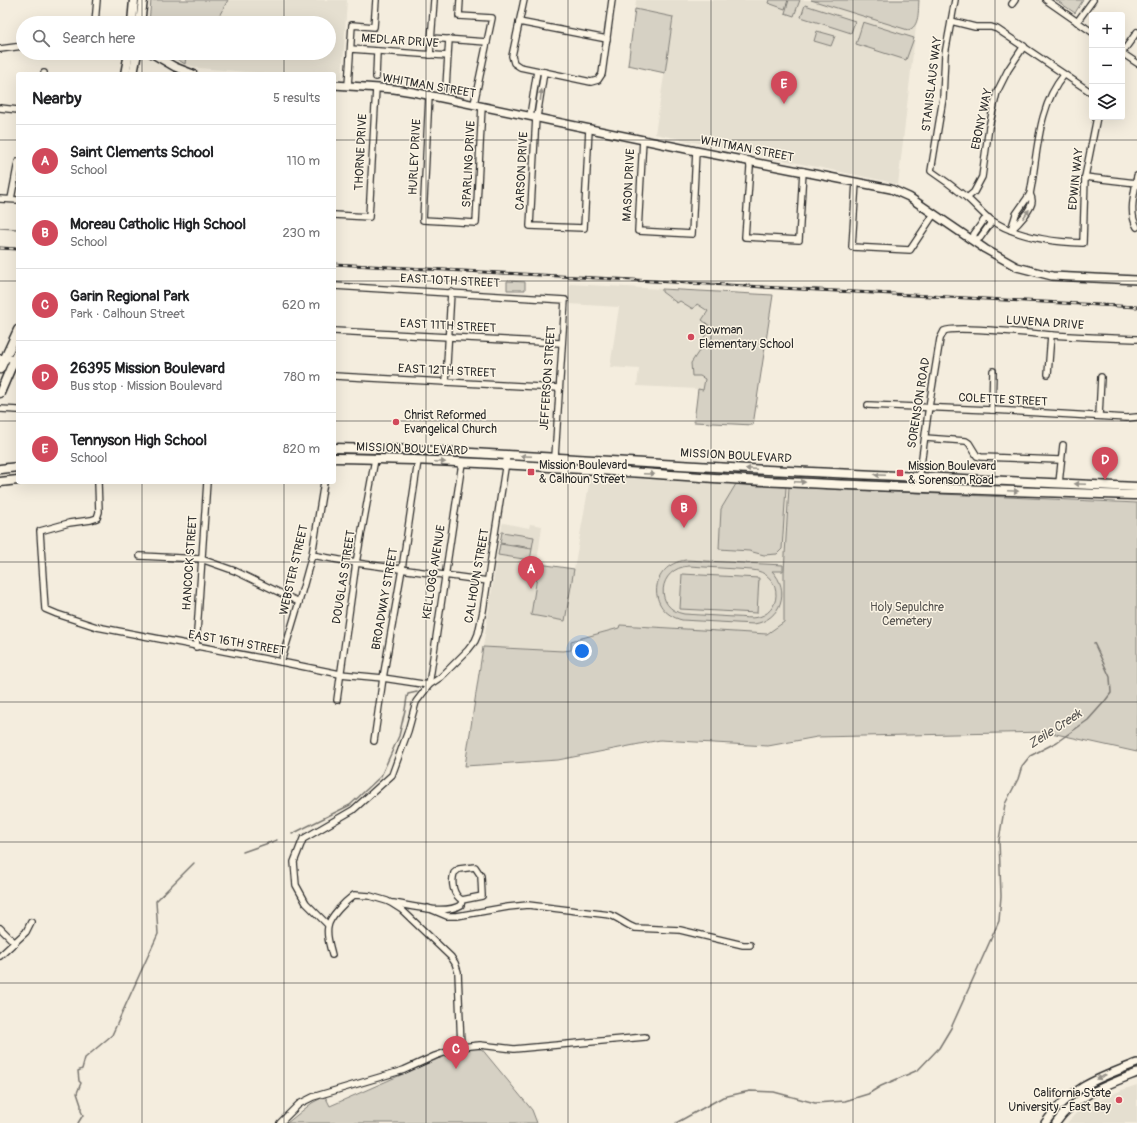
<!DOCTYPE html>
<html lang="en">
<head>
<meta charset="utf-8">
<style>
  :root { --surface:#fff; --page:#f6f6f6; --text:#202124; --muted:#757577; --line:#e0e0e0; --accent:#d1495b }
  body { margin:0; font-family:Pangolin,sans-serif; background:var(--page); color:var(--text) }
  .controls { position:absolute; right:12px; top:12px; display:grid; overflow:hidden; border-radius:4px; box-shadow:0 4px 16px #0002 }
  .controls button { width:36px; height:36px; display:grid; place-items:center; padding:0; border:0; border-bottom:1px solid var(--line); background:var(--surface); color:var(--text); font:20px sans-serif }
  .you { position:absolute; left:582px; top:651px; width:14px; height:14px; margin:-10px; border:3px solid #fff; border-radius:50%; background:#1a73e8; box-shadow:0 0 0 6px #1a73e833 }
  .badge { display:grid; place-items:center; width:26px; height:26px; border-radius:50%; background:var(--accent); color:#fff; font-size:13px; font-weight:700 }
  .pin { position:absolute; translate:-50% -33px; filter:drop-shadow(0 1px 2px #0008) }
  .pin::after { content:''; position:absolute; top:21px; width:14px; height:12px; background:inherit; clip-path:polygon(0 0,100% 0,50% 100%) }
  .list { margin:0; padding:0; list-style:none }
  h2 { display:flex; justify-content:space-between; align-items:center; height:52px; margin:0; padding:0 16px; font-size:17px }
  h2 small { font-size:13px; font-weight:400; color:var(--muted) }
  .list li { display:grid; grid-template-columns:26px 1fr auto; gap:12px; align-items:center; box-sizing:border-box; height:72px; padding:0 16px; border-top:1px solid var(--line) }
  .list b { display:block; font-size:15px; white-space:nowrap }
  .list p { margin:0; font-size:13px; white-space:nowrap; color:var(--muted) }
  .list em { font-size:13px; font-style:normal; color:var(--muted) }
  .icon { flex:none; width:22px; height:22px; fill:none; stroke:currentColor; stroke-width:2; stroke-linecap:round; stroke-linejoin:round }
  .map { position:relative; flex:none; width:1137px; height:1123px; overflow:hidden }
  .search { position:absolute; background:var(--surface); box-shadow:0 4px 16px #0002; left:16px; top:16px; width:320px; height:44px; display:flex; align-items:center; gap:10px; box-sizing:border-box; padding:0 14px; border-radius:22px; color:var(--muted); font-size:15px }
  .panel { position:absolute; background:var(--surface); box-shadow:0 4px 16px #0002; left:16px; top:72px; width:320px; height:412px; border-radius:4px }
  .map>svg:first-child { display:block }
</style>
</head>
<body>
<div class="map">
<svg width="1137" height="1123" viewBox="0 0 1137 1123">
  <rect width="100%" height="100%" fill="#f4edde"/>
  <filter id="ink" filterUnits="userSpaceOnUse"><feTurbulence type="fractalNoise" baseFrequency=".025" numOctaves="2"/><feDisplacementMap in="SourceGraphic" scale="8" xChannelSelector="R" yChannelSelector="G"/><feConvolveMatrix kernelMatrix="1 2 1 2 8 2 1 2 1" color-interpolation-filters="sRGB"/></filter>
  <g filter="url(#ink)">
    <g fill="#e5dfd0">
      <polygon points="151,0 347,0 342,79 334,78 334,74 269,74 199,68 185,64 167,53 329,53 329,23 149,23"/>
      <polygon points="636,0 919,0 898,185 885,181 655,134 673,18 635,9"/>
      <polygon points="570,284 773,295 753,425 694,422 698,389 637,386 639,369 610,367 619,307 569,304"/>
      <polygon points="589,476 789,487 784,572 784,622 767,634 620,625 619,628 572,641 571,650 563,651 483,647 502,525 503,523 529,528 530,524 542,526 537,563 574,569 590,479"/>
      <polygon points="1137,1085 1137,1123 1067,1123 1079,1110 1122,1090"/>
    </g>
    <g fill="#d6d1c4" stroke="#807e78" fill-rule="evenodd">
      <polygon points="151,0 228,0 219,16 220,23 149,23"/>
      <polygon points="769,0 788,0 785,9 768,3"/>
      <polygon points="789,0 800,0 794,16 785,13"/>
      <path d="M811 0H919C918 10 920 27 908 30Z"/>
      <polygon points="1056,0 1083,0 1075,13"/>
      <polygon points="805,5 855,21 851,33 801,17"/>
      <polygon points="635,9 673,17 665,73 628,65"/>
      <polygon points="863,22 914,38 906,60 856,44"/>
      <polygon points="817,31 835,36 831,46 814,41"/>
      <polygon points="167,53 204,53 203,57 186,56 185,64"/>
      <polygon points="507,281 525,282 525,290 507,290"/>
      <polygon points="662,289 773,295 753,425 694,422 698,389 703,390 705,379 700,376 692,376 691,363 703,345 700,343 711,327 702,320 708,311 697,304 693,309 680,301 677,303 662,292"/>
      <polygon points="736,484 786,487 782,549 777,554 764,555 749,551 719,549 721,509"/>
      <polygon points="789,487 1137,503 1137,752 1047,732 817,737 768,746 660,740 558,760 465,766 483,647 563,651 571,650 571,641 619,628 620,625 767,634 784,622 784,572"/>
      <polygon points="502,532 534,537 532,548 500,543"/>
      <polygon points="500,544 532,549 530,560 498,555"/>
      <path d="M686 560 783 565V571H772C791 590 781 620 754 624L682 620C646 611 649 565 686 560ZM689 566 752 570C780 572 785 609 759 617 751 619 742 617 734 617 717 616 701 615 684 614 654 609 657 568 689 566Z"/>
      <polygon points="539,564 574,569 565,621 531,615"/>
      <polygon points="682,574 759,578 757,613 680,609"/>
      <polygon points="476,1042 532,1110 537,1123 287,1123 312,1103 325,1096 330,1106"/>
    </g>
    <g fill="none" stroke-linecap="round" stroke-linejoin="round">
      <g stroke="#7a7771" stroke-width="1.5">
        <polyline points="0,228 18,229"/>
        <polyline points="292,834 350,805 381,776 399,736 405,710 407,697 408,694 417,692"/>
        <polyline points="243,852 277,840"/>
        <polyline points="78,1123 83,1115 81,1111 81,1105 77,1093 81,1083 79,1081 78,1071 82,1069 85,1058 112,1035 158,934 156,901 194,863"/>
        <polyline points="676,1123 723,1097 750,1091 774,1092 815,1103 845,1101 868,1094 881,1086 918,1070 939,1048 951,1028 999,921 1001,896 999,840 1005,804 1018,779 1022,766 1030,756 1057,742 1088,720 1105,701 1111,693 1110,677 1094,643"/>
      </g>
      <g stroke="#2b2b2b" stroke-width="8">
        <g id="minor">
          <polyline points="460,0 459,16 492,18 474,104"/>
          <polyline points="524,0 512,56 514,63 520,67 591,82 598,80 602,74 612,0"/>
          <path d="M955 0 945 54 943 98 931 171C943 179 955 188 966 197 973 203 980 211 988 218 1015 237 1050 242 1083 243L1085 177 1097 117"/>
          <polyline points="1046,0 1092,32"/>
          <polyline points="1012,4 1015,0"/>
          <polyline points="951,21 975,27 991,27 997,29 1092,93"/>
          <polyline points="519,22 607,39"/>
          <polyline points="1077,22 1093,0"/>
          <polyline points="95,23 97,0"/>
          <polyline points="431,38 487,42"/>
          <polyline points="0,49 23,46"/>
          <polyline points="351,49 448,56"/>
          <polyline points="1122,53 1137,32"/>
          <polyline points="1122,53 1137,63"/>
          <polyline points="430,55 434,0"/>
          <polyline points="44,73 44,74"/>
          <polyline points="376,77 377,51"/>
          <polyline points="348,86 352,25 374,27 376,0"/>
          <polyline points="446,87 449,39"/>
          <polyline points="429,95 423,220 476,223 482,106"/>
          <polyline points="0,108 18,110"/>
          <polyline points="530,116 537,71"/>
          <polyline points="536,117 530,226 584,228 589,129"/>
          <polyline points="537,117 544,72"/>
          <polyline points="643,139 638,231 692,234 696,151"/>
          <polyline points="749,160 750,167 745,237 799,240 803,171"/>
          <path d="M1137 176C1135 192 1128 213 1137 227"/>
          <polyline points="1085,177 1136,183"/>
          <polyline points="856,182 852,247 910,250 934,214"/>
          <polyline points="967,198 974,192 982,177 989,127 997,92 1008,70 1024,46"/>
          <polyline points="0,199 18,200"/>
          <polyline points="11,199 18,162"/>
          <polyline points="334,215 369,217 376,88"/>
          <polygon points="989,218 990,224 980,238 973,241 974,234 984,220"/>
          <path d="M1011 230C1018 224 1032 209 1032 201 1032 198 1031 196 1030 194 1038 154 1037 107 1064 75"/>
          <polyline points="1011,230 1016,214 1030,194"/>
          <polyline points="334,286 565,300 555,457"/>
          <polyline points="334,331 561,343"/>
          <polyline points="0,358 18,359"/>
          <polyline points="1048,374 1051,335"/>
          <polyline points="334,376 559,388"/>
          <polyline points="446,382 451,292"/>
          <polyline points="868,405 992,410 1127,418 1137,417"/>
          <polyline points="0,409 18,410"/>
          <polyline points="992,410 993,371"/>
          <polyline points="1099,416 1101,377"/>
          <polyline points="925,438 966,441 969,443 977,456 981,457 1060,460"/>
          <polyline points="98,482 99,512 97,518 91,520 69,523 40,531 45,609 57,614 97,627 281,662 340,674 383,678 429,685 462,463"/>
          <polyline points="1059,483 1063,445"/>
          <path d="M918 487 928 413 940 339 944 331C955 325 1033 334 1051 335 1080 337 1108 338 1137 339"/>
          <polyline points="312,555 356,563 488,581"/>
          <polyline points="140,556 201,559 235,571 299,602"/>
          <polyline points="196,647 207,482"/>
          <polyline points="281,662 299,602 312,555 324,482"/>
          <polyline points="337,700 356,563 375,459"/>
          <polyline points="374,741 383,678 402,569 418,461"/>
          <path d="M393 903C412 906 445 915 461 905L462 900 482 896 481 876 475 867 459 869 454 873C451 883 453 895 462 900"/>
          <path d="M428 908 447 916H457L508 907 528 905 610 915C619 918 626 925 635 928L680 930 743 945H750"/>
          <polyline points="328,925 306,903 296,885 294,862 303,839 353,810 392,775 408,731 416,702 429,685 441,677 468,650 475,641 478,634 483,611 507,455"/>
          <polyline points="0,928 15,943"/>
          <path d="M332 955C330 946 326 936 328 927 329 917 346 901 354 895L370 896 387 901 391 903 402 910 451 957 455 963 458 972 461 1047"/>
          <polyline points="0,956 26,932 31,922"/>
          <polyline points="280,1123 299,1104 313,1097 404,1070 435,1056 461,1047 480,1045 514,1049 645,1037"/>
        </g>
      </g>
      <g stroke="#2b2b2b" stroke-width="10">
        <g id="tertiary">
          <polyline points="151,53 175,67 193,74"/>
          <polyline points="334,85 394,89 413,92 696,151 891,189 909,197 985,249 1017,267 1052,276 1137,280"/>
          <path d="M1045 1123C1070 1087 1098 1078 1137 1063"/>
          <path d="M1056 1123C1074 1096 1109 1084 1137 1073"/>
        </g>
      </g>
      <g stroke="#2b2b2b" stroke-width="11">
        <g id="secondary">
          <polyline points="132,23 134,0"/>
          <polyline points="140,23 143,0"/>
          <polyline points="125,74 129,53"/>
          <polyline points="133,74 137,53"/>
          <polyline points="0,369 18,330"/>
          <polyline points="0,393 18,351"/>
        </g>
      </g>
      <g stroke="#2b2b2b" stroke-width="11">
        <g id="primary">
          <polyline points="334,448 420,450 748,469 1137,487"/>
          <path d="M334 458C471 460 608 471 745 480 876 487 1007 491 1137 495"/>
          <polyline points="0,469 18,467"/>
          <polyline points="0,482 18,480"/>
        </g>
      </g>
      <use href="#minor" stroke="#fcf5e5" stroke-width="5.5"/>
      <use href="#tertiary" stroke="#fcf5e5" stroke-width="7"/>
      <use href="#secondary" stroke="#fcf5e5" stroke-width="8"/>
      <use href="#primary" stroke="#fcf5e5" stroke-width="8"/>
      <g stroke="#2b2b2b" stroke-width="3">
        <g id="rail">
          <polyline points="0,248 18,249"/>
          <polyline points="334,264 1137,307"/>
        </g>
      </g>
      <use href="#rail" stroke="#fcf5e5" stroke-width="1.5" stroke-dasharray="4.5" stroke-linecap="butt"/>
    </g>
    <defs><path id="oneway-solid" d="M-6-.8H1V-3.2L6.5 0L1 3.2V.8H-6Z"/></defs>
    <g fill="#949088">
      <use href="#oneway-solid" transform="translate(541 95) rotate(-82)"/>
      <use href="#oneway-solid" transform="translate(1026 214) rotate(-55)"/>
      <use href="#oneway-solid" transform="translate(526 456) rotate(-177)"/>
      <use href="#oneway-solid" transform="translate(440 462) rotate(3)"/>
      <use href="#oneway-solid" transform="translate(751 469) rotate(-177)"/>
      <use href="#oneway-solid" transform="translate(649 474) rotate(3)"/>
      <use href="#oneway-solid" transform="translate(880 475) rotate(-178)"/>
      <use href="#oneway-solid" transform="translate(800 482) rotate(3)"/>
      <use href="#oneway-solid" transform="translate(1080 484) rotate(-177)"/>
      <use href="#oneway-solid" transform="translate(1013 491) rotate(2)"/>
      <use href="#oneway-solid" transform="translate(1101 1077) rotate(156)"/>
    </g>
  </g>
  <path fill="none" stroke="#2b2b2b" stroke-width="1" stroke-opacity="0.55" d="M142 0V23M284 0V23M426 0V1123M568 0V1123M711 0V1123M853 0V1123M995 0V1123M142 53V74M284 53V74M0 140H18M334 140H1137M0 281H18M334 281H1137M0 421H18M334 421H1137M142 482V1123M284 482V1123M0 562H1137M0 702H1137M0 842H1137M0 983H1137"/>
  <g fill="#d1495b" stroke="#fcf5e5" stroke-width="1.5">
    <circle cx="691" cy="337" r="4"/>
    <circle cx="396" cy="422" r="4"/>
    <rect x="527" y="468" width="8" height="8" rx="2"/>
    <rect x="896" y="469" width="8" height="8" rx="2"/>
    <circle cx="1119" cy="1100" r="4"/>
  </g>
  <g text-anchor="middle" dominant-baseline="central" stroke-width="3" stroke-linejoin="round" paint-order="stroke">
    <g font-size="12" fill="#2b2b2b" stroke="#fcf5e5">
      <text transform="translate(400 41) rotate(4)">MEDLAR DRIVE</text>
      <text transform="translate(932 84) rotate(-83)">STANISLAUS WAY</text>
      <text transform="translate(429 86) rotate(10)">WHITMAN STREET</text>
      <text transform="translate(982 119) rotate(-78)">EBONY WAY</text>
      <text transform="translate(747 149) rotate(11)">WHITMAN STREET</text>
      <text transform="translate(361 152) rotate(-87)">THORNE DRIVE</text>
      <text transform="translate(415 157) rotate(-87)">HURLEY DRIVE</text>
      <text transform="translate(469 164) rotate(-87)">SPARLING DRIVE</text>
      <text transform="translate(522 171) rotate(-87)">CARSON DRIVE</text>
      <text transform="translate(1076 179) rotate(-84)">EDWIN WAY</text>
      <text transform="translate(629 185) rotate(-87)">MASON DRIVE</text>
      <text transform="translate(450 281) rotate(3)">EAST 10TH STREET</text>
      <text transform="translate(1045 323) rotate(4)">LUVENA DRIVE</text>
      <text transform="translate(448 326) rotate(3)">EAST 11TH STREET</text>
      <text transform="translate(447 371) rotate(3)">EAST 12TH STREET</text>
      <text transform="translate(548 378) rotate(-86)">JEFFERSON STREET</text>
      <text transform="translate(1003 400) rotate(3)">COLETTE STREET</text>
      <text transform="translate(919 403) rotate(-81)">SORENSON ROAD</text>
      <text transform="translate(412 449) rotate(2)">MISSION BOULEVARD</text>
      <text transform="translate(736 456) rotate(3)">MISSION BOULEVARD</text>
      <text transform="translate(190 563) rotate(-86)">HANCOCK STREET</text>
      <text transform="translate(294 570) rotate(-77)">WEBSTER STREET</text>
      <text transform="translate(434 572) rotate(-81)">KELLOGG AVENUE</text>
      <text transform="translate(477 576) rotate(-80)">CALHOUN STREET</text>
      <text transform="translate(344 577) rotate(-81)">DOUGLAS STREET</text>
      <text transform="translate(385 599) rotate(-80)">BROADWAY STREET</text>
      <text transform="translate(237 643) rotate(10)">EAST 16TH STREET</text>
    </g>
    <g font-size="12" fill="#2b2b2b" stroke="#fcf5e5" text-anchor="start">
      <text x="699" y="330">Bowman<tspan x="699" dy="14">Elementary School</tspan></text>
      <text x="404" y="415">Christ Reformed<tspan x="404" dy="14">Evangelical Church</tspan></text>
      <text x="539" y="465">Mission Boulevard<tspan x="539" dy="14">&amp; Calhoun Street</tspan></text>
      <text x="908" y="466">Mission Boulevard<tspan x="908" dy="14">&amp; Sorenson Road</tspan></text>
      <text x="1111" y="1093" text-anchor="end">California State<tspan x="1111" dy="14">University - East Bay</tspan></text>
    </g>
    <g font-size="12" fill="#565451" stroke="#fcf5e5">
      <text x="907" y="607">Holy Sepulchre<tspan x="907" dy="14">Cemetery</tspan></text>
    </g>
    <g font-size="13" font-style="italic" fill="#595754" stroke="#fcf5e5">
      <text transform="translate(1055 729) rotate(-33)">Zeile Creek</text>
    </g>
  </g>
</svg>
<div class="controls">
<button>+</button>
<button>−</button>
<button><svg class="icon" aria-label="layers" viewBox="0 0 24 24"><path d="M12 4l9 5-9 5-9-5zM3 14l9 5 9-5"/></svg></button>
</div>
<div class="you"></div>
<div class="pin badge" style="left:531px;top:589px">A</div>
<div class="pin badge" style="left:684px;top:528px">B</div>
<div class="pin badge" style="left:456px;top:1069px">C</div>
<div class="pin badge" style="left:1105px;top:480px">D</div>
<div class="pin badge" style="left:784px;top:104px">E</div>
<div class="search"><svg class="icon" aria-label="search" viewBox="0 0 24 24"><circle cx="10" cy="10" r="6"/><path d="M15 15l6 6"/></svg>Search here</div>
<section class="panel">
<h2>Nearby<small>5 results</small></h2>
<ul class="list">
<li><span class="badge">A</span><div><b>Saint Clements School</b><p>School</p></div><em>110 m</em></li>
<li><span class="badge">B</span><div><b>Moreau Catholic High School</b><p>School</p></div><em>230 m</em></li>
<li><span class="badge">C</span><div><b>Garin Regional Park</b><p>Park · Calhoun Street</p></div><em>620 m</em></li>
<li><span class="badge">D</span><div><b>26395 Mission Boulevard</b><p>Bus stop · Mission Boulevard</p></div><em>780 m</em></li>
<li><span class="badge">E</span><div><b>Tennyson High School</b><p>School</p></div><em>820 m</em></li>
</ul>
</section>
</div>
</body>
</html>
